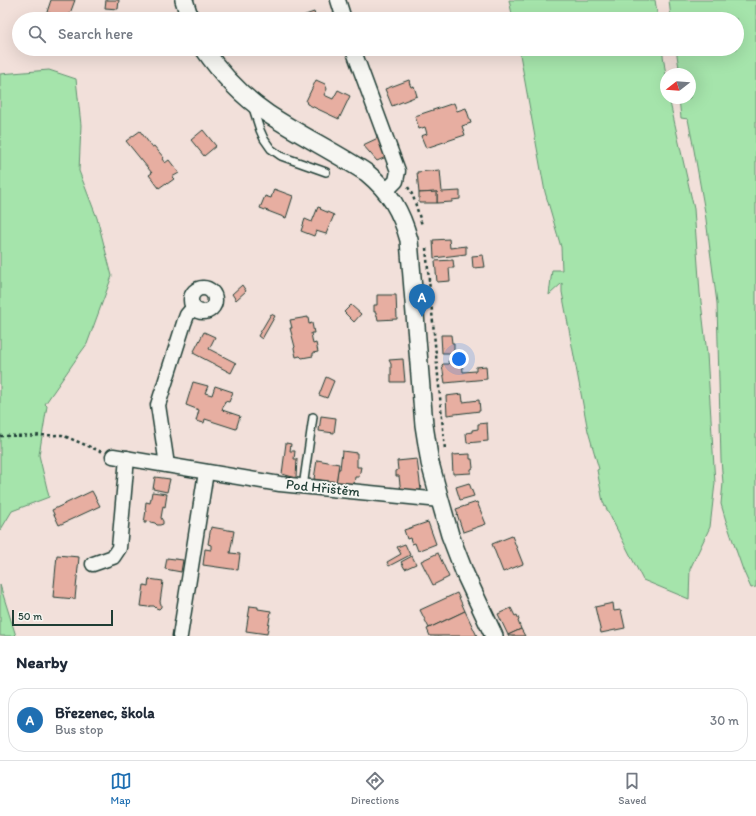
<!DOCTYPE html>
<html lang="en">
<head>
<meta charset="utf-8">
<style>
  :root { --surface:#fff; --page:#f2f2f3; --text:#1f2937; --muted:#747a83; --line:#e0e1e3; --accent:#1f6fb2 }
  body { margin:0; font-family:Itim,sans-serif; background:var(--page); color:var(--text) }
  .compass { position:absolute; left:660px; top:68px; width:36px; height:36px; border-radius:50%; background:var(--surface); box-shadow:0 4px 16px #0002; rotate:253deg }
  .scale { position:absolute; left:12px; bottom:10px; width:101px; box-sizing:border-box; padding-left:4px; border:2px solid #1f3d34; border-top:0; font-size:11px; line-height:14px; white-space:nowrap; color:#1f3d34; -webkit-text-stroke:3px #f6f6f2; paint-order:stroke }
  .you { position:absolute; left:459px; top:359px; width:14px; height:14px; margin:-10px; border:3px solid #fff; border-radius:50%; background:#1a73e8; box-shadow:0 0 0 6px #1a73e833 }
  .badge { display:grid; place-items:center; width:26px; height:26px; border-radius:50%; background:var(--accent); color:#fff; font-size:13px; font-weight:700 }
  .pin { position:absolute; translate:-50% -33px; filter:drop-shadow(0 1px 2px #0008) }
  .pin::after { content:''; position:absolute; top:21px; width:14px; height:12px; background:inherit; clip-path:polygon(0 0,100% 0,50% 100%) }
  .list { margin:0; padding:0; list-style:none }
  h2 { display:flex; justify-content:space-between; align-items:center; height:52px; margin:0; padding:0 16px; font-size:17px }
  h2 small { font-size:13px; font-weight:400; color:var(--muted) }
  .list li { display:grid; grid-template-columns:26px 1fr auto; gap:12px; align-items:center; box-sizing:border-box; height:64px; margin:0 8px 8px; padding:0 8px; border:1px solid var(--line); border-radius:16px }
  .list b { display:block; font-size:15px; white-space:nowrap }
  .list p { margin:0; font-size:13px; white-space:nowrap; color:var(--muted) }
  .list em { font-size:13px; font-style:normal; color:var(--muted) }
  .icon { flex:none; width:22px; height:22px; fill:none; stroke:currentColor; stroke-width:2; stroke-linecap:round; stroke-linejoin:round }
  .map { position:relative; flex:none; width:756px; height:636px; overflow:hidden }
  .search { position:absolute; background:var(--surface); box-shadow:0 4px 16px #0002; left:12px; right:12px; top:12px; height:44px; display:flex; align-items:center; gap:10px; box-sizing:border-box; padding:0 14px; border-radius:22px; color:var(--muted); font-size:15px }
  .sheet { height:124px; background:var(--surface) }
  nav { display:flex; justify-content:space-around; align-items:center; box-sizing:border-box; height:56px; border-top:1px solid var(--line); background:var(--surface); font-size:11px; color:var(--muted) }
  nav a { display:grid; justify-items:center; gap:2px }
  nav .on { color:var(--accent) }
  .map>svg:first-child { display:block }
</style>
</head>
<body>
<div class="map">
<svg width="756" height="636" viewBox="0 0 756 636">
  <rect width="100%" height="100%" fill="#f2e0da"/>
  <filter id="ink" filterUnits="userSpaceOnUse"><feTurbulence type="fractalNoise" baseFrequency=".025" numOctaves="2"/><feDisplacementMap in="SourceGraphic" scale="8" xChannelSelector="R" yChannelSelector="G"/><feConvolveMatrix kernelMatrix="1 2 1 2 8 2 1 2 1" color-interpolation-filters="sRGB"/></filter>
  <g filter="url(#ink)">
    <g fill="#a5e4ab" stroke="#629070">
      <polygon points="509,0 655,0 658,19 513,19"/>
      <polygon points="669,0 756,0 756,587 751,588 743,570 726,521 721,504 723,483 721,460 717,303 705,212 694,150 688,119 681,118 679,98 690,98 690,74 680,74 676,49 737,49 737,19 671,19"/>
      <polygon points="519,49 662,49 666,75 666,98 669,98 694,209 700,293 707,354 715,483 710,527 690,569 689,599 643,580 603,502 597,470 599,469 588,431 562,292 562,283 549,295 552,270 562,270 561,247 545,192"/>
      <polygon points="49,70 76,79 81,125 79,171 97,218 112,276 87,344 79,355 45,404 47,406 39,455 49,497 12,511 0,531 0,74"/>
      <polygon points="0,585 16,636 0,636"/>
    </g>
    <g fill="#e7aea1" stroke="#1f3d34">
      <polygon points="51,0 75,0 68,19 66,19 47,12"/>
      <polygon points="106,0 119,0 118,9 105,8"/>
      <polygon points="314,12 316,19 294,19"/>
      <polygon points="398,49 417,49 400,55"/>
      <polygon points="316,80 325,84 327,89 324,95 333,99 338,90 350,96 339,119 307,104 306,101"/>
      <polygon points="409,80 410,82 409,82 411,87 414,86 417,96 392,106 385,89"/>
      <polygon points="454,103 457,111 466,108 471,123 462,126 465,135 426,148 421,136 427,134 425,127 419,129 415,116"/>
      <polygon points="203,130 216,146 204,156 191,140"/>
      <polygon points="140,131 152,147 154,146 164,158 162,159 165,163 169,160 179,173 172,177 174,179 167,184 166,183 159,188 149,175 152,173 126,141"/>
      <polygon points="378,138 386,157 377,161 363,145"/>
      <polygon points="440,170 442,192 460,191 460,199 452,200 452,202 437,203 437,192 419,193 417,172"/>
      <polygon points="274,189 293,196 286,218 260,208 265,196 271,198"/>
      <polygon points="437,192 437,203 419,203 419,193"/>
      <polygon points="318,207 321,208 320,209 334,215 326,234 316,231 314,236 301,231 305,219 312,222"/>
      <polygon points="449,239 450,248 466,246 466,254 434,258 433,240"/>
      <polygon points="483,255 485,267 473,268 472,256"/>
      <polygon points="453,260 454,268 449,268 450,281 437,282 435,261"/>
      <polygon points="242,285 246,291 236,300 232,294"/>
      <polygon points="377,295 396,295 397,319 378,320 377,315 376,315 376,312 374,312 374,305 377,305"/>
      <polygon points="351,305 361,314 354,322 344,312"/>
      <polygon points="271,314 275,316 262,339 258,336"/>
      <polygon points="308,317 309,324 312,323 314,333 311,333 313,344 316,343 318,352 313,353 313,356 302,358 300,356 296,357 294,348 295,347 290,328 292,328 290,320"/>
      <polygon points="204,332 215,337 209,349 236,363 231,373 193,353"/>
      <polygon points="441,335 451,335 452,343 454,343 454,353 442,353"/>
      <polygon points="403,359 405,382 391,382 391,364 389,360"/>
      <polygon points="462,360 463,372 476,371 476,367 486,366 487,379 445,383 442,365 443,364 449,364 448,361"/>
      <polygon points="326,377 334,381 327,398 319,395"/>
      <polygon points="193,382 208,386 205,393 212,395 215,386 233,392 229,402 225,401 222,410 240,416 236,429 205,419 204,423 196,421 199,410 186,405"/>
      <polygon points="462,394 463,402 479,400 480,411 447,415 446,396"/>
      <polygon points="321,416 336,418 334,433 319,431"/>
      <polygon points="487,423 488,441 467,443 466,433 472,432 472,430 478,429 478,424"/>
      <polygon points="286,443 291,444 290,451 295,451 294,459 297,459 296,478 282,474"/>
      <polygon points="342,451 357,453 357,467 361,467 359,477 355,477 354,485 336,483 338,469 340,469"/>
      <polygon points="470,454 470,459 472,459 473,468 471,469 471,473 453,474 452,455"/>
      <polygon points="417,459 421,490 401,493 399,476 396,476 396,471 398,470 397,461"/>
      <polygon points="317,460 339,464 336,483 314,479"/>
      <polygon points="155,477 170,479 167,492 153,489"/>
      <polygon points="469,483 474,496 460,500 456,487"/>
      <polygon points="92,491 100,506 59,525 52,510"/>
      <polygon points="152,492 167,494 165,507 163,506 161,518 163,521 163,524 160,525 157,525 155,523 146,521 146,523 144,523 146,510 145,510 146,502 150,503"/>
      <polygon points="477,502 486,524 463,532 457,514 458,514 456,509"/>
      <polygon points="428,522 436,544 418,551 415,543 412,544 410,538 407,539 404,530"/>
      <polygon points="211,527 234,531 230,553 240,554 238,570 203,565 205,549 211,550 211,545 208,544"/>
      <polygon points="512,536 523,564 503,572 492,544"/>
      <polygon points="405,544 410,555 389,566 387,562 401,554 397,547"/>
      <polygon points="438,553 449,577 433,585 421,561"/>
      <polygon points="57,555 79,557 75,599 53,597"/>
      <polygon points="412,556 416,564 405,569 401,562"/>
      <polygon points="167,558 183,560 181,572 165,569"/>
      <polygon points="149,579 163,581 160,602 161,604 161,607 159,609 156,608 154,606 150,606 148,607 141,606 144,585 148,586"/>
      <polygon points="457,593 465,611 429,628 420,610"/>
      <polygon points="613,603 614,611 621,610 625,628 601,633 595,607"/>
      <polygon points="250,606 258,607 258,609 271,611 267,634 246,631"/>
      <polygon points="511,608 515,616 517,615 519,620 518,621 521,629 508,635 498,614"/>
      <polygon points="465,611 477,636 430,636 427,629"/>
      <polygon points="521,629 525,636 508,636 508,635"/>
    </g>
    <g fill="none" stroke-linecap="round" stroke-linejoin="round">
      <g stroke="#1f3d34" stroke-width="10">
        <g id="service">
          <polyline points="253,108 260,130 264,139 271,149 281,156 326,172"/>
          <polyline points="303,487 313,417"/>
        </g>
      </g>
      <g stroke="#1f3d34" stroke-width="17">
        <g id="minor">
          <polyline points="338,0 344,19"/>
          <polyline points="353,49 398,171 396,181 386,191"/>
          <circle cx="203" cy="300" r="12"/>
          <polyline points="113,456 280,484 440,500"/>
          <polyline points="167,465 158,405 184,323 187,315 193,308"/>
          <polyline points="93,564 113,557 119,548 127,458"/>
          <polyline points="180,636 206,472"/>
        </g>
      </g>
      <g stroke="#1f3d34" stroke-width="20">
        <g id="tertiary">
          <polyline points="184,0 190,19"/>
          <path d="M204 49C221 74 243 97 268 114 300 135 335 152 367 173 390 192 401 211 409 240L424 425 430 463 440 500 450 535 465 574 494 636"/>
        </g>
      </g>
      <g stroke="#1f3d34" stroke-width="2.5" stroke-dasharray="3 3" stroke-linecap="butt">
        <polyline points="408,187 413,196 422,225"/>
        <polyline points="426,248 445,450"/>
        <polyline points="0,436 62,435 102,452"/>
      </g>
      <use href="#service" stroke="#f6f6f2" stroke-width="7"/>
      <use href="#minor" stroke="#f6f6f2" stroke-width="14"/>
      <use href="#tertiary" stroke="#f6f6f2" stroke-width="17"/>
    </g>
  </g>
  <g text-anchor="middle" dominant-baseline="central" stroke-width="3.5" stroke-linejoin="round" paint-order="stroke">
    <g font-size="14" fill="#1f3d34" stroke="#f6f6f2">
      <text transform="translate(323 488) rotate(6)">Pod Hřištěm</text>
    </g>
  </g>
</svg>
<svg class="compass" viewBox="-18 -18 36 36"><path d="M0-13l5 13h-10z" fill="#e53935"/><path d="M0 13l5-13h-10z" fill="#747a83"/></svg>
<div class="scale">50 m</div>
<div class="you"></div>
<div class="pin badge" style="left:422px;top:317px">A</div>
<div class="search"><svg class="icon" aria-label="search" viewBox="0 0 24 24"><circle cx="10" cy="10" r="6"/><path d="M15 15l6 6"/></svg>Search here</div>
</div>
<section class="sheet">
<h2>Nearby<small></small></h2>
<ul class="list">
<li><span class="badge">A</span><div><b>Březenec, škola</b><p>Bus stop</p></div><em>30 m</em></li>
</ul>
</section>
<nav>
<a class="on"><svg class="icon" aria-label="map" viewBox="0 0 24 24"><path d="M3 6l6-2 6 2 6-2v14l-6 2-6-2-6 2zM9 4v14M15 6v14"/></svg>Map</a>
<a><svg class="icon" aria-label="directions" viewBox="0 0 24 24"><path d="M12 3l9 9-9 9-9-9zM9 14v-3h6M13 9l2 2-2 2"/></svg>Directions</a>
<a><svg class="icon" aria-label="saved" viewBox="0 0 24 24"><path d="M7 4h10v16l-5-4-5 4z"/></svg>Saved</a>
</nav>
</body>
</html>
